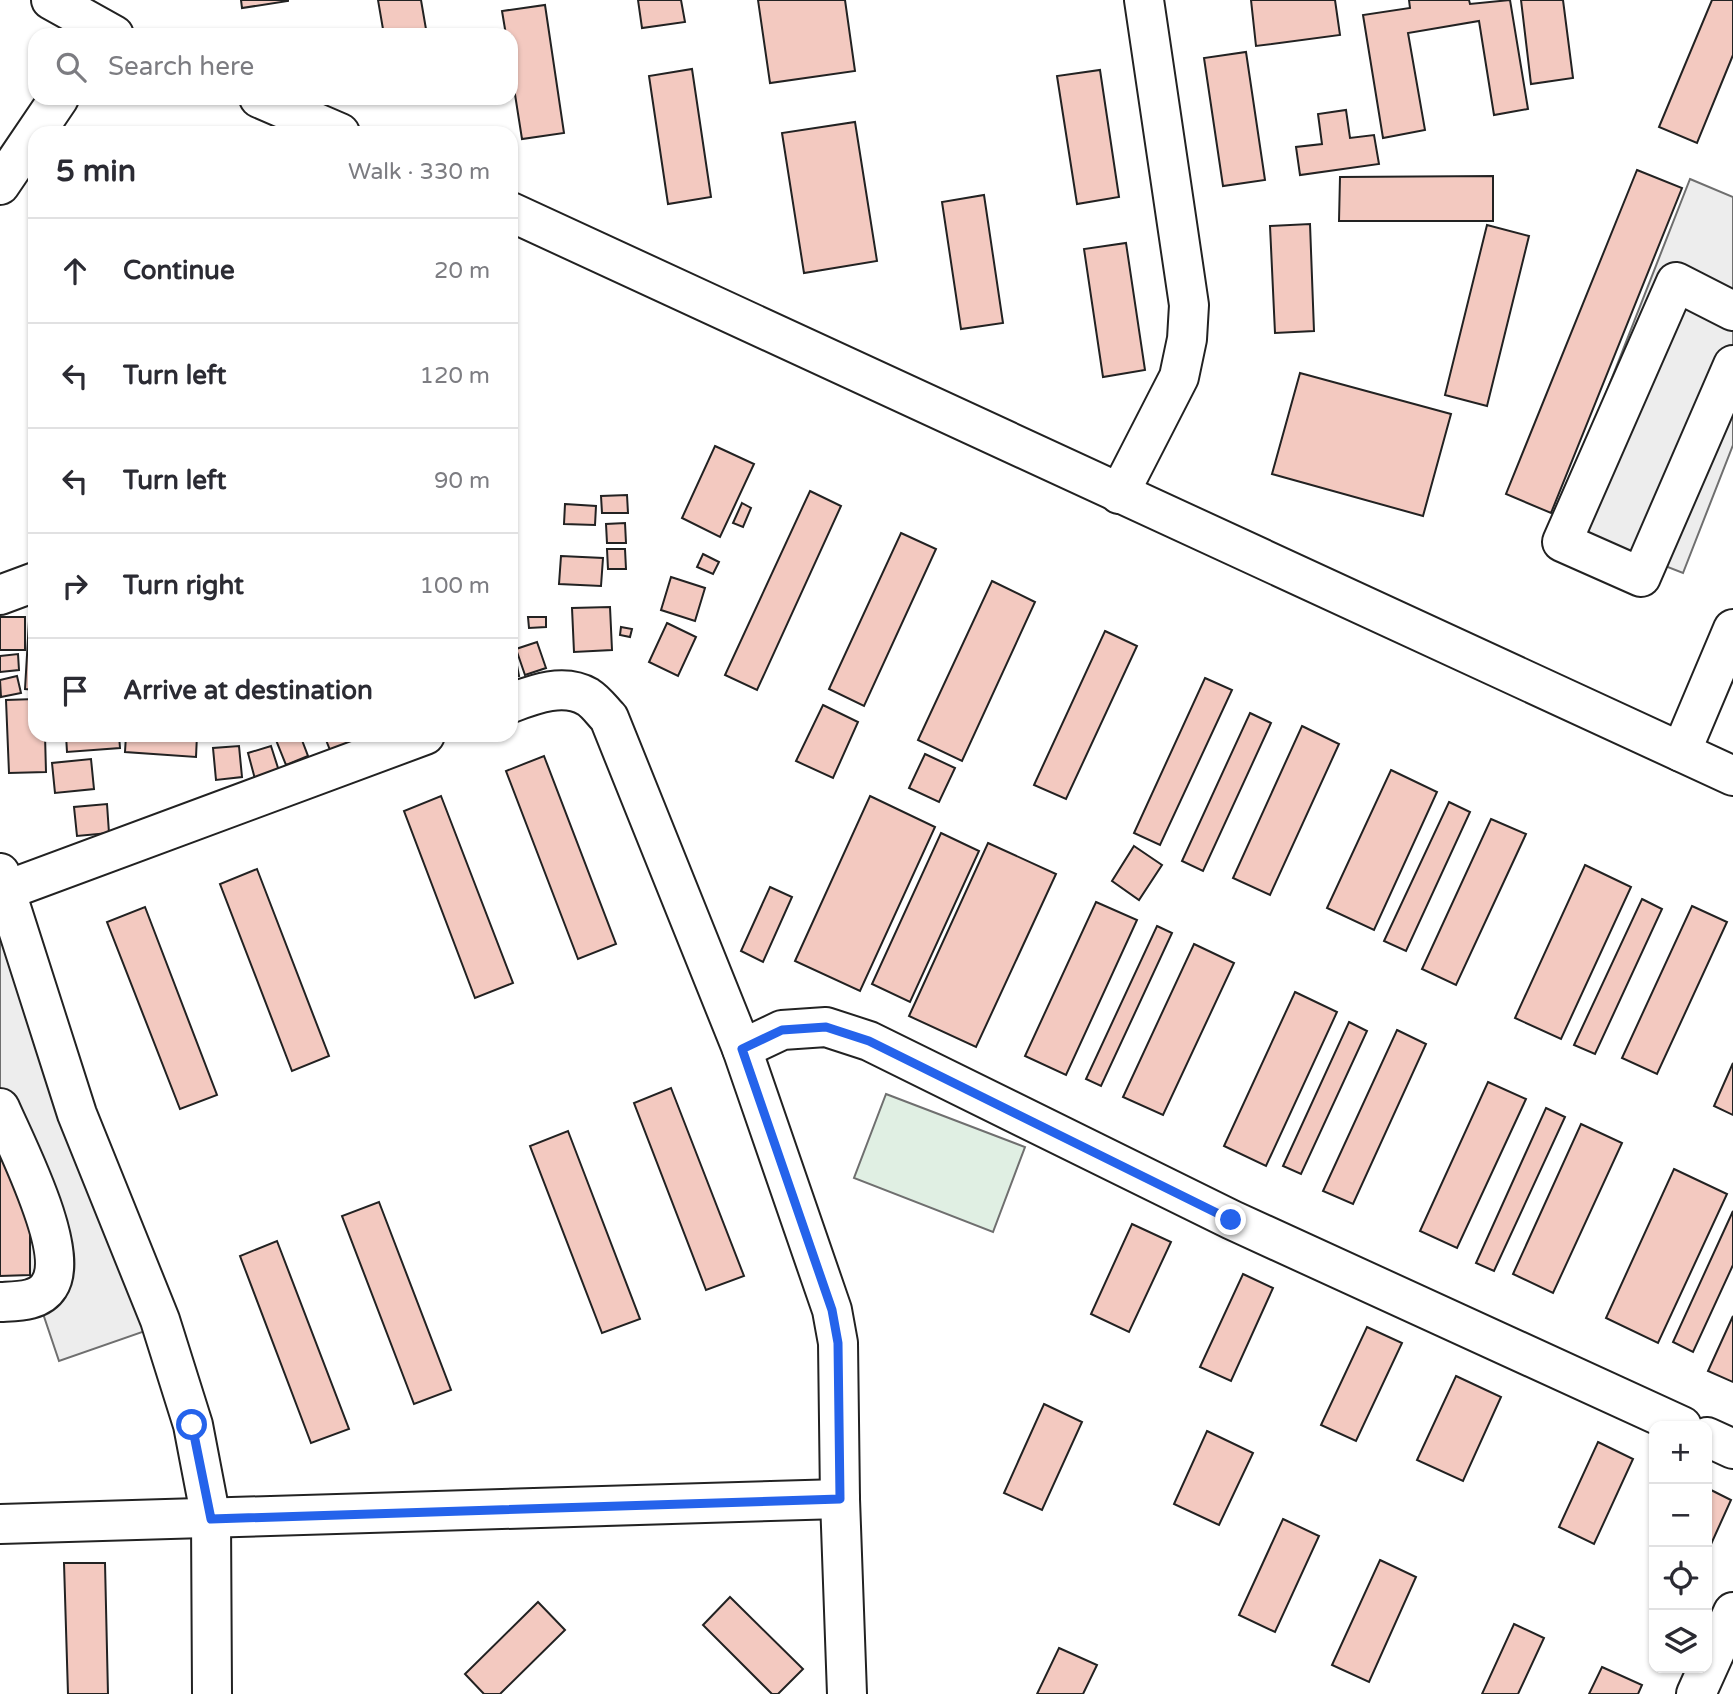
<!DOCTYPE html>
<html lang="en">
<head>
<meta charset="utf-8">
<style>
  :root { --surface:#fff; --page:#f2f2f3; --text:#2b2b33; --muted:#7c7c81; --line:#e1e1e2 }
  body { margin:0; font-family:"Varela Round",sans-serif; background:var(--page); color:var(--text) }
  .controls { position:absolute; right:21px; bottom:21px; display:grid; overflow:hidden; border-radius:14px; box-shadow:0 2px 5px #0004 }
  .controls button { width:63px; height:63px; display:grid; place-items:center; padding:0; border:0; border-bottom:2px solid var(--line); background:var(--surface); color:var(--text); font:35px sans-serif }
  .stop { position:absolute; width:21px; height:21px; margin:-16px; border:5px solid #2563eb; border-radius:50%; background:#fff }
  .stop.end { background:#2563eb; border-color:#fff; box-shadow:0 2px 7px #0008 }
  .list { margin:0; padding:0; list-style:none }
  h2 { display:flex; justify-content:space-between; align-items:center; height:91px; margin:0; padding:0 28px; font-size:30px }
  h2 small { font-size:23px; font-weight:400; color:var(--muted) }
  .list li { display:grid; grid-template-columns:46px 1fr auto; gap:21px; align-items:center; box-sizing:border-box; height:105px; padding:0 28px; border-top:2px solid var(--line) }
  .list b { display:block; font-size:26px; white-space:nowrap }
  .list em { font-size:23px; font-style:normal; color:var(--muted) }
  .icon { flex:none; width:38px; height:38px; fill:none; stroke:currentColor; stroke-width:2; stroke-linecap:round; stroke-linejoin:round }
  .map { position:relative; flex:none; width:1733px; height:1694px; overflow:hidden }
  .search { position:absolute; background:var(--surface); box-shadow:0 2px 5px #0004; left:28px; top:28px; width:490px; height:77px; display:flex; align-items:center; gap:18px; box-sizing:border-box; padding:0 24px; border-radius:21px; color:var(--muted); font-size:26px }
  .panel { position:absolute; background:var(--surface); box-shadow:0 2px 5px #0004; left:28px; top:126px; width:490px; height:616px; border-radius:21px }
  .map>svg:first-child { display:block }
</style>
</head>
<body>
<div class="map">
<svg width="1733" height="1694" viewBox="0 0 1733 1694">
  <rect width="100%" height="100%" fill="#fff"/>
  <polygon fill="#e0efe3" stroke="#6f6f6f" stroke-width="2" points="886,1094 1025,1147 993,1232 854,1178"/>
  <g fill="#ededed" stroke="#6f6f6f" stroke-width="2">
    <polygon points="1690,179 1733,197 1733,445 1683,573 1555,523"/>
    <polygon points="0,929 151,1329 59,1361 30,1275 30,1225 0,1145"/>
  </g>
  <g fill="#f3c9c0" stroke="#222" stroke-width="2">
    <polygon points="241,0 288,0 288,1 242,8"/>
    <polygon points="378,0 421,0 427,35 384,35"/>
    <polygon points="638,0 681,0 685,22 642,28"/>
    <polygon points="758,0 845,0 855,71 770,83"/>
    <polygon points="1251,0 1335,0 1340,35 1256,46"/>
    <polygon points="1409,0 1469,0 1470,4 1510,0 1528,109 1494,115 1479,21 1408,33 1425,130 1383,138 1363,15 1410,8"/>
    <polygon points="1521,0 1563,0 1573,78 1531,84"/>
    <polygon points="1712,0 1733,0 1733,55 1697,143 1659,127"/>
    <polygon points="545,5 564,133 522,139 511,69 511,35 506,35 502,11"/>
    <polygon points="1246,52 1265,180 1223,186 1204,58"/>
    <polygon points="692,69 711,197 668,204 649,76"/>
    <polygon points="1100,70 1119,197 1077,204 1057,76"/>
    <polygon points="1346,110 1350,138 1374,135 1379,164 1300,175 1296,147 1322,144 1318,114"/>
    <polygon points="855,122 877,261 804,273 782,133"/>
    <polygon points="1637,170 1682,188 1551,513 1506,494"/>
    <polygon points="1493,176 1493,221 1339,221 1340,177"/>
    <polygon points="984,195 1003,323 961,329 942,202"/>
    <polygon points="1310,224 1314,331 1275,333 1270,226"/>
    <polygon points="1487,225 1529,236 1487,406 1445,395"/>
    <polygon points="1126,243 1145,370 1103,377 1084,249"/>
    <polygon points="1300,373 1451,414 1423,516 1272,474"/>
    <polygon points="715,446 754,464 720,537 682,518"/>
    <polygon points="810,491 841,506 757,690 725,675"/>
    <polygon points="627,495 628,513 602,513 601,496"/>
    <polygon points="742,503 751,508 743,527 733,523"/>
    <polygon points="565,504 596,506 595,525 564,524"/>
    <polygon points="625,523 626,543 607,543 606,524"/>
    <polygon points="901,533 936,549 864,706 829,689"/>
    <polygon points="607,549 625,549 626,569 608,569"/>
    <polygon points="703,554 719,562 713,574 697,567"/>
    <polygon points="561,556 603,558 601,586 559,584"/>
    <polygon points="671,577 705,588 695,621 661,610"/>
    <polygon points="992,581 1035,602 962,761 918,740"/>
    <polygon points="31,587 35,587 35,690 25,689"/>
    <polygon points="610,607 612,650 574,652 572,608"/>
    <rect x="0" y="617" width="25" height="33"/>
    <polygon points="528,617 546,617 546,627 529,628"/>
    <polygon points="667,623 696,637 678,676 649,662"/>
    <polygon points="621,627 632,629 630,637 620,635"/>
    <polygon points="1105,631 1137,646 1066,799 1034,785"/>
    <polygon points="537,642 546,668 525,675 516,649"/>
    <polygon points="18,654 19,670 0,672 0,656"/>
    <polygon points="516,660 519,676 511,678 511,662"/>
    <polygon points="17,676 21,693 1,697 0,680"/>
    <polygon points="1205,678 1232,690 1160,845 1134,833"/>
    <polygon points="35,699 35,735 45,735 46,772 9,773 6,700"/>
    <polygon points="823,705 858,722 833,778 796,761"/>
    <polygon points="1250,713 1271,723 1203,871 1182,861"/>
    <polygon points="1302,726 1339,744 1270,895 1233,878"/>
    <polygon points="66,735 119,735 120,748 67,752"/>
    <polygon points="126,735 197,735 196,757 125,752"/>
    <polygon points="289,735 300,735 308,756 286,765 276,740"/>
    <polygon points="324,735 379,735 332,755"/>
    <polygon points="239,746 242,777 216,780 213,748"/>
    <polygon points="271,746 279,771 255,779 248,753"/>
    <polygon points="925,754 955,768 939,802 909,788"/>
    <polygon points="544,756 616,944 578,959 506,771"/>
    <polygon points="91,759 94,789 55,793 52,763"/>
    <polygon points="1391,770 1437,792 1374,930 1327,908"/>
    <polygon points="441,796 513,983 475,998 404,811"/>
    <polygon points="870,796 935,827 860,991 795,961"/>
    <polygon points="1449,802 1470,812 1406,951 1384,941"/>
    <polygon points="107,804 109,833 77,836 74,807"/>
    <polygon points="1491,819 1526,834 1456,985 1422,969"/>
    <polygon points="941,833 979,851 910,1002 872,984"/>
    <polygon points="988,843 1056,874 976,1047 909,1016"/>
    <polygon points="1134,846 1162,865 1139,900 1112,881"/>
    <polygon points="1585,865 1631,887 1561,1039 1515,1018"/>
    <polygon points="257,869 329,1056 292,1071 220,884"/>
    <polygon points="770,887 792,897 763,962 741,951"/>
    <polygon points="1642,899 1662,909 1595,1054 1574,1045"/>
    <polygon points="1096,902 1137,920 1066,1075 1025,1056"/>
    <polygon points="1692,906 1727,922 1657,1074 1622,1058"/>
    <polygon points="145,907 217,1095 180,1109 107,922"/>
    <polygon points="1157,926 1172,933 1101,1086 1086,1079"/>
    <polygon points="1194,944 1234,963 1163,1115 1123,1097"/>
    <polygon points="1295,992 1337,1012 1266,1166 1224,1146"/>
    <polygon points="1349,1022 1367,1031 1301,1174 1283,1166"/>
    <polygon points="1397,1030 1426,1044 1353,1204 1323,1191"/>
    <polygon points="1733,1063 1733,1115 1714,1106"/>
    <polygon points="1488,1082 1526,1099 1457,1248 1420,1231"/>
    <polygon points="671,1088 744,1276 706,1290 634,1103"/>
    <polygon points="1546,1108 1565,1117 1494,1271 1476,1263"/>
    <polygon points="1581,1124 1622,1143 1553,1293 1513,1274"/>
    <polygon points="568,1131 640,1319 602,1333 530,1146"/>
    <polygon points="0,1145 30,1225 30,1275 0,1276"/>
    <polygon points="1674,1169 1727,1194 1658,1343 1606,1318"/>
    <polygon points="379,1202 451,1390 414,1404 342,1216"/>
    <polygon points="1733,1211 1733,1265 1693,1352 1673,1342"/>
    <polygon points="1132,1224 1171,1242 1129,1332 1091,1314"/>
    <polygon points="277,1241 349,1429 311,1443 240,1256"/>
    <polygon points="1243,1274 1273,1288 1231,1381 1200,1367"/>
    <polygon points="1733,1316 1733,1382 1708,1371"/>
    <polygon points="1367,1327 1402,1343 1356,1441 1321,1425"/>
    <polygon points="1456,1376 1501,1397 1463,1481 1417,1460"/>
    <polygon points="1044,1404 1082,1422 1042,1510 1004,1493"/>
    <polygon points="1207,1431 1253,1453 1219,1525 1174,1504"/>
    <polygon points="1598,1442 1633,1459 1594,1544 1559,1527"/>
    <polygon points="1707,1488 1731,1500 1707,1553"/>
    <polygon points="1283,1519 1319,1536 1275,1632 1239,1615"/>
    <polygon points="1380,1560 1416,1577 1369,1682 1332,1665"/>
    <polygon points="64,1563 105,1563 108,1694 68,1694"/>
    <polygon points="730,1597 803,1669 778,1694 772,1694 703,1625"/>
    <polygon points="538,1602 565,1630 500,1694 484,1694 465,1674"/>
    <polygon points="1514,1624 1544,1638 1518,1694 1482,1694"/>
    <polygon points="1059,1648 1097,1665 1083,1694 1037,1694"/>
    <polygon points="1602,1667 1642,1685 1638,1694 1589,1694"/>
  </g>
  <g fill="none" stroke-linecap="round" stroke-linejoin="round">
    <g stroke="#222" stroke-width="42">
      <g id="minor">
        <polyline points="51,0 114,35"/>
        <polyline points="259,98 340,133"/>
        <polyline points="0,185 59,98"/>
        <polyline points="511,212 1733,776"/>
        <polyline points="1733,311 1676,282 1562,542 1641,577 1733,365"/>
        <polyline points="1119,494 1179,377 1187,339 1189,305 1144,0"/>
        <polyline points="0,595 35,582"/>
        <path d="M511 703C535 694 564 683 588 697 596 702 603 712 609 718L742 1049 832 1310 838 1343 840 1499 847 1694"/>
        <polyline points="1681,752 1733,629"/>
        <polyline points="0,873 77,1114 160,1320 193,1425 211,1519 212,1694"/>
        <polyline points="7,890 425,735"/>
        <polyline points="742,1049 782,1030 826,1027 869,1041 1232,1220 1682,1426"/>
        <path d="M0 1108C15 1143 72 1252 49 1286 39 1302 17 1301 0 1302"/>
        <polyline points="1707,1437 1733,1449"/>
        <polyline points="0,1524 840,1499"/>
        <polyline points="1696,1694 1733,1612"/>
      </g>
    </g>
    <use href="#minor" stroke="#fff" stroke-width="38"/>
  </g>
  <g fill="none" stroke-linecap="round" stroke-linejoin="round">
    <polyline stroke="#2563eb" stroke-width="9" points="192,1425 211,1519 840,1499 838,1343 832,1310 742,1049 782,1030 826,1027 869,1041 1231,1220"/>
  </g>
</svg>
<div class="controls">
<button>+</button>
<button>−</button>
<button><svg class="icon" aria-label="locate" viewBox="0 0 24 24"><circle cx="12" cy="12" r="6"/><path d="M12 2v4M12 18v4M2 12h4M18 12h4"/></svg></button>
<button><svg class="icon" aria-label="layers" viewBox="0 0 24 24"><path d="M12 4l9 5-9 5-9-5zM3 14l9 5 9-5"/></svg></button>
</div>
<div class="stop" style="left:192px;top:1425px"></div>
<div class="stop end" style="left:1231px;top:1220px"></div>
<div class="search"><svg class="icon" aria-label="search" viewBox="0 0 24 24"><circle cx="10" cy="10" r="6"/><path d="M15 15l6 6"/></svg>Search here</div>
<section class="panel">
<h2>5 min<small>Walk · 330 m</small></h2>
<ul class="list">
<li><svg class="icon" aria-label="ahead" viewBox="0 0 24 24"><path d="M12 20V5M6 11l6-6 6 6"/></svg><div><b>Continue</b></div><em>20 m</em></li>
<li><svg class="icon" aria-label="left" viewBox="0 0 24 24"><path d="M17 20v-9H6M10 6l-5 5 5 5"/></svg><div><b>Turn left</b></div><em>120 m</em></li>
<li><svg class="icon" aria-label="left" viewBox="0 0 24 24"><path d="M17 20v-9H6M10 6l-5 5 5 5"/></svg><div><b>Turn left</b></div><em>90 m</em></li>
<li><svg class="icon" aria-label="right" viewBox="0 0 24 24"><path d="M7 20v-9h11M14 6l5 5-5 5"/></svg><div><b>Turn right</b></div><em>100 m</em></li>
<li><svg class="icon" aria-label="arrive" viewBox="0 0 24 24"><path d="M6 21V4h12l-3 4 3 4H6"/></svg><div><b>Arrive at destination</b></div></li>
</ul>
</section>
</div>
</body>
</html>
